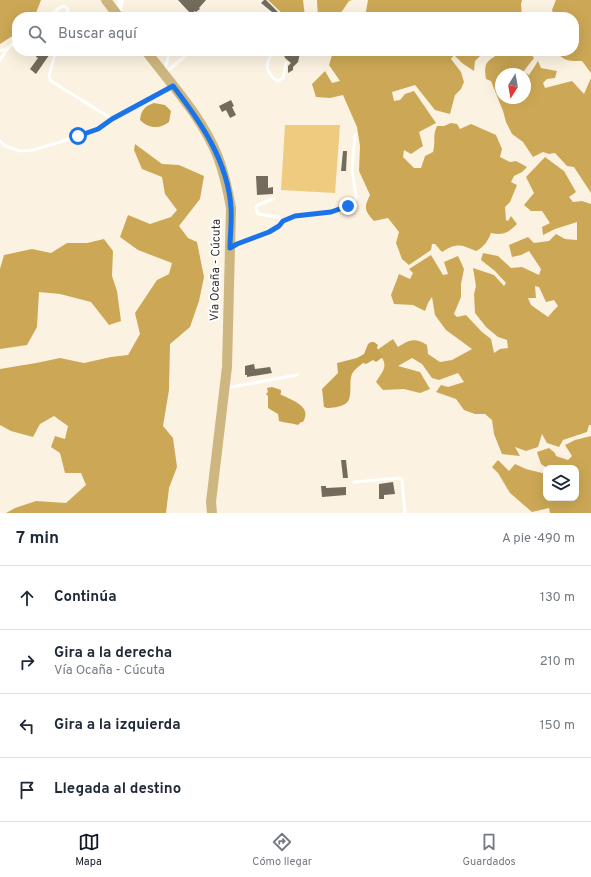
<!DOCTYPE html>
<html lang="es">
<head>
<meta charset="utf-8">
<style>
  :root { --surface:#fff; --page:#f6f6f7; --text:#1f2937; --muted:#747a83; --line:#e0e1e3; --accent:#111827 }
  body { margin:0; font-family:Overpass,sans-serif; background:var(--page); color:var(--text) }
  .controls { position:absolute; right:12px; bottom:12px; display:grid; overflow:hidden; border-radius:8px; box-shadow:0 4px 16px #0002 }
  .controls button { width:36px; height:36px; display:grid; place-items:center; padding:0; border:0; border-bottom:1px solid var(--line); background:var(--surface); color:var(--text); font:20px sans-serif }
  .compass { position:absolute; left:495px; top:68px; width:36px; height:36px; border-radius:50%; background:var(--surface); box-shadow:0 4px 16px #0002; rotate:191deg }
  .stop { position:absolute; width:12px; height:12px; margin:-9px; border:3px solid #1a73e8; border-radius:50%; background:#fff }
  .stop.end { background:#1a73e8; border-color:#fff; box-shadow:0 1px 4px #0008 }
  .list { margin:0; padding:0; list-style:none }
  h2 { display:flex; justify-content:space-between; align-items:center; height:52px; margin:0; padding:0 16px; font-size:17px }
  h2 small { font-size:13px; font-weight:400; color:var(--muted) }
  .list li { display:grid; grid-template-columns:26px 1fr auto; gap:12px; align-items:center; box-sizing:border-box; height:64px; padding:0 16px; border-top:1px solid var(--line) }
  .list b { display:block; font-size:15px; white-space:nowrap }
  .list p { margin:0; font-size:13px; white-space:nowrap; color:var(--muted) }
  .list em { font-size:13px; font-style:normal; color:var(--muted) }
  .icon { flex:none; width:22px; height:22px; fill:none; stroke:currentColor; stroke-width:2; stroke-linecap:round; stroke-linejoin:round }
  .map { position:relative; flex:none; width:591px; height:513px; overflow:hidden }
  .search { position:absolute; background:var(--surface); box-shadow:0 4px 16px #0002; left:12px; right:12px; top:12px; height:44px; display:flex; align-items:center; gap:10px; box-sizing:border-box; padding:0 14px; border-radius:16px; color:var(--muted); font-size:15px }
  .sheet { height:308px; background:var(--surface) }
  nav { display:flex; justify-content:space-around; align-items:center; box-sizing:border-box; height:56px; border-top:1px solid var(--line); background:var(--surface); font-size:11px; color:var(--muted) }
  nav a { display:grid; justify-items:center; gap:2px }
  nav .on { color:var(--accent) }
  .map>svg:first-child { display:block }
</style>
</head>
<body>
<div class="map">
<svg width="591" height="513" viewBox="0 0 591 513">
  <rect width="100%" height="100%" fill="#fbf2e1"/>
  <polygon fill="#eecb7f" points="285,125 340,125 335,193 281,190"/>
  <g fill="#cca856" fill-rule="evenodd">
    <polygon points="0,0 41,0 36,13 33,17 17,17 17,33 0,44"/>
    <polygon points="268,0 303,0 305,17 286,17"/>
    <polygon points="317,0 352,0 349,1 338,17 318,17"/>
    <polygon points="368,0 522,0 521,4 522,17 365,17"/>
    <path d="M556 0H591V73L582 61C570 61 564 62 556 51H574V17H545L547 14 554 16 552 10Z"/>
    <path d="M335 51H345L348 53V51H489L481 55 475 61 474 71 462 63 454 55 451 59 461 72 464 82 461 89 455 95 450 114 435 110 415 85 392 92 394 101 400 100 405 94 414 91 436 123 419 132 423 146 411 154 404 150 403 157 414 168H421L425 156 433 152C436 141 432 137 437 126H444L451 123 457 124 460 129 471 124 496 135 502 149 500 157 510 162 516 161 527 167 522 172 514 176 511 182 517 185 510 202 505 207 506 220 508 221 511 216 517 224C509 232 503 236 491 233 488 241 483 248 476 251 460 244 456 243 442 252L435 244H432L431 250 409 265 402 259 396 243 399 232 388 218 374 221C364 210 364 207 370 195L359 171 360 146 357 127 343 95 330 98 316 97 312 84 325 71 332 83 340 81 329 65 333 52Z"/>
    <path d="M502 51H532L531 54 534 58 523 72 529 75 538 61 541 68 557 71 555 78 547 79 543 83 545 88 572 81 584 94 591 78V193L574 167 567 166 555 153 549 154 543 152 533 157 523 142 512 134 506 122 503 111 491 81 486 79C483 60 488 62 502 51ZM501 74H525V98H501Z"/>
    <polygon points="135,144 162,164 179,165 204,176 200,199 179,226 188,238 197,242 204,277 199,301 190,327 170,344 169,390 163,426 173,438 177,467 169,488 166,513 6,513 15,508 36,501 66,503 86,485 81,473 65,473 60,453 51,447 55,436 65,439 68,426 54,416 40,424 33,437 11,431 0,425 0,369 36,363 60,358 84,363 111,357 128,355 140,334 135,313 157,280 169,274 172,263 138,250 120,237 128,215 150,224 171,217 177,210 165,194 162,177 142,169 134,150"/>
    <path d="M545 157 564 171 576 192 569 197 573 202 582 201 591 204V425H589L587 432 563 440 559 447 547 443 542 434 538 447 526 451 515 447 520 456 502 454 494 434 492 420 485 414H475L464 410 456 399 436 392 441 385 448 387 464 382 458 373 439 380 432 378 422 364 412 358 398 366 420 372 430 389 420 393 404 389 383 390 376 382C386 367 388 365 377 350L393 339 398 347C409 340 415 337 427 345L428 354 440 362 452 360 472 349 446 330 435 315 432 297 428 303 425 311 413 305 394 304 391 295 399 274 410 279 413 273 409 269 431 255 443 275 448 274 444 262 458 256 464 269 461 284V297L454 314 457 317 466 315 482 332 491 339 494 353 500 349 508 348 507 340 498 337 486 327 475 313 474 294 476 286 473 268 494 275 504 286 506 283 495 271 481 260 483 253 498 256 511 268 522 267 539 275 541 269 529 251 521 255 512 257 509 245 528 237 534 243 549 241 556 234 565 239 577 240V222L555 229 543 235 542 227 550 223 542 211H531L524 205 534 193 526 177ZM535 286 539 287 546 302 554 300 558 306 554 310 548 317 531 305 528 298H536Z"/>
    <polygon points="104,239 113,251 112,276 117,291 121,321 109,325 91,302 60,294 39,292 37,327 27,345 0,349 0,269 4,255 32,249 51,253 67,243 87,243"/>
    <polygon points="591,436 591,513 550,513 549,508 532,512 510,493 498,473 492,467 498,460 509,471 515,464 526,469 546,474 546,498 576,498 576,468 547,468 541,464 537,452 549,448 555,453 556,456 568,460 572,456 565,445 575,440"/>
  </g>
  <g fill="#c7a250">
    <path d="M154 103 165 105 171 111 169 122C159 130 148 128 140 120 141 110 145 106 154 103Z"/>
    <path d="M371 342H374L378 345 377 348 383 357 376 362 373 360 366 364 363 363C359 366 354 370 352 374 348 383 354 399 345 404 340 407 332 408 327 408L324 407 322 389 338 373 337 363 357 358 364 354 368 344Z"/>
    <path d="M272 387 281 390V393L280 394C291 400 313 406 303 422H301L298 425C291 423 286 423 279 421L278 414 268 408V396L266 394 268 392 267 388Z"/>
  </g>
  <g fill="#736c5d">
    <polygon points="178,0 206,0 199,8 200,9 196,12 195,11 191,14"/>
    <polygon points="264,0 266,0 283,17 273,17 270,13 272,12 261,3"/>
    <polygon points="39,51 52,51 36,74 30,69 38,58 36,57"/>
    <polygon points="286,51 299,51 300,53 298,62 293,67 293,70 288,73 288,66 291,63 285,58 284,55"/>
    <polygon points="231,100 234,106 232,107 236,115 230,118 226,110 222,112 219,106"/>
    <polygon points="343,151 347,151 346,171 341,171"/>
    <polygon points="256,176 268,176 268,188 273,187 273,194 257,195"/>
    <polygon points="254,364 255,369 270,367 272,373 247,377 247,375 245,375 245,366"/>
    <polygon points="341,460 346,460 348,478 343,478"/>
    <polygon points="393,482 395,494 384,495 384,499 379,499 379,484"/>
    <polygon points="321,486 326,486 326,488 346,487 346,495 322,497"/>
  </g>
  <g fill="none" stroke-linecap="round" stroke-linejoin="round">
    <g stroke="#fff" stroke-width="3">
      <polyline points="48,17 61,7 64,6 68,9 67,17"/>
      <polyline points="0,51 8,48"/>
      <polyline points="56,51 49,76 51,81 112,119"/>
      <path d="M273 51C267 64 263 67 274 79L278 81 283 78 286 63"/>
      <polyline points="0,60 8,48 17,41"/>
      <polyline points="165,70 169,54 168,51"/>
      <polyline points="165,73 191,51"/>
      <polyline points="0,141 5,146 20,151 33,150 57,143 98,129 112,119 171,86"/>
      <polyline points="273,199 258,205 256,207 258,214 278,217 283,221"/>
      <path d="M233 246C247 237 266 237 279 226 284 221 288 218 295 216 316 211 334 215 355 202L356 196 352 170 355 134"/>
      <polyline points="226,388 297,375"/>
      <polyline points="354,482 400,478 402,479 405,513"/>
    </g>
    <polyline stroke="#fff" stroke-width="6" points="118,15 121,0"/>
    <g stroke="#cdb67f" stroke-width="10">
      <polyline points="106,0 119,17"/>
      <path d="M146 51C172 85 202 117 218 157 224 173 228 191 231 208L227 367 211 502 212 513"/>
    </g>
  </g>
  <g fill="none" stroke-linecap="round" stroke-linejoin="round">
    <path stroke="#1a73e8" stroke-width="5" d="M78 136 98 129 112 119 173 86C200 121 228 161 231 208 232 221 230 235 230 248L237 244 269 232 279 226 283 221 295 216 331 212 348 206"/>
  </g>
  <g text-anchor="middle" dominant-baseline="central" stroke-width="4" stroke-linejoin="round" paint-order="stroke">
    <g font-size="12" fill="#333029" stroke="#fff">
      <text transform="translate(216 270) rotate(-89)">Vía Ocaña - Cúcuta</text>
    </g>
  </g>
</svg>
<div class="controls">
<button><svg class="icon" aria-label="layers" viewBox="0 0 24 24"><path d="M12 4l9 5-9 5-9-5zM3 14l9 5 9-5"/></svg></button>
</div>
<svg class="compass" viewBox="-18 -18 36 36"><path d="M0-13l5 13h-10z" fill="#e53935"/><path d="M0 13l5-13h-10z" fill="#747a83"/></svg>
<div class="stop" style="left:78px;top:136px"></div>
<div class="stop end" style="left:348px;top:206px"></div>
<div class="search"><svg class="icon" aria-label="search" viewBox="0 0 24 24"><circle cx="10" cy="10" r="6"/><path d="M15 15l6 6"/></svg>Buscar aquí</div>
</div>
<section class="sheet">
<h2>7 min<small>A pie · 490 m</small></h2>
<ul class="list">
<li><svg class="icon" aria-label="ahead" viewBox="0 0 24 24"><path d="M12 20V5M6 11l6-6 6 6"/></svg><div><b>Continúa</b></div><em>130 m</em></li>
<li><svg class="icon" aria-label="right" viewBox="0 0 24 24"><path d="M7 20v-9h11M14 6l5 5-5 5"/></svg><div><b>Gira a la derecha</b><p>Vía Ocaña - Cúcuta</p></div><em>210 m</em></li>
<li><svg class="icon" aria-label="left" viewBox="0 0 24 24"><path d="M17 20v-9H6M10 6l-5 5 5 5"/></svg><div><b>Gira a la izquierda</b></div><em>150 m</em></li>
<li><svg class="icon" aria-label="arrive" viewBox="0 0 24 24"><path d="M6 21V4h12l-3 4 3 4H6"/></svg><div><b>Llegada al destino</b></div></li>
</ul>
</section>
<nav>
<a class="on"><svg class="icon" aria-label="map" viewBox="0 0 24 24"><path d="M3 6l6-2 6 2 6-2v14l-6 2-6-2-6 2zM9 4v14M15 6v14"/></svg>Mapa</a>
<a><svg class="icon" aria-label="directions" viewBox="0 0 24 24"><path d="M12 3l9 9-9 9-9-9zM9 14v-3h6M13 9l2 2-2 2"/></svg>Cómo llegar</a>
<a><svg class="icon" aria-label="saved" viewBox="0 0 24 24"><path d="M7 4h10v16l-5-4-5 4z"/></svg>Guardados</a>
</nav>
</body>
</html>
